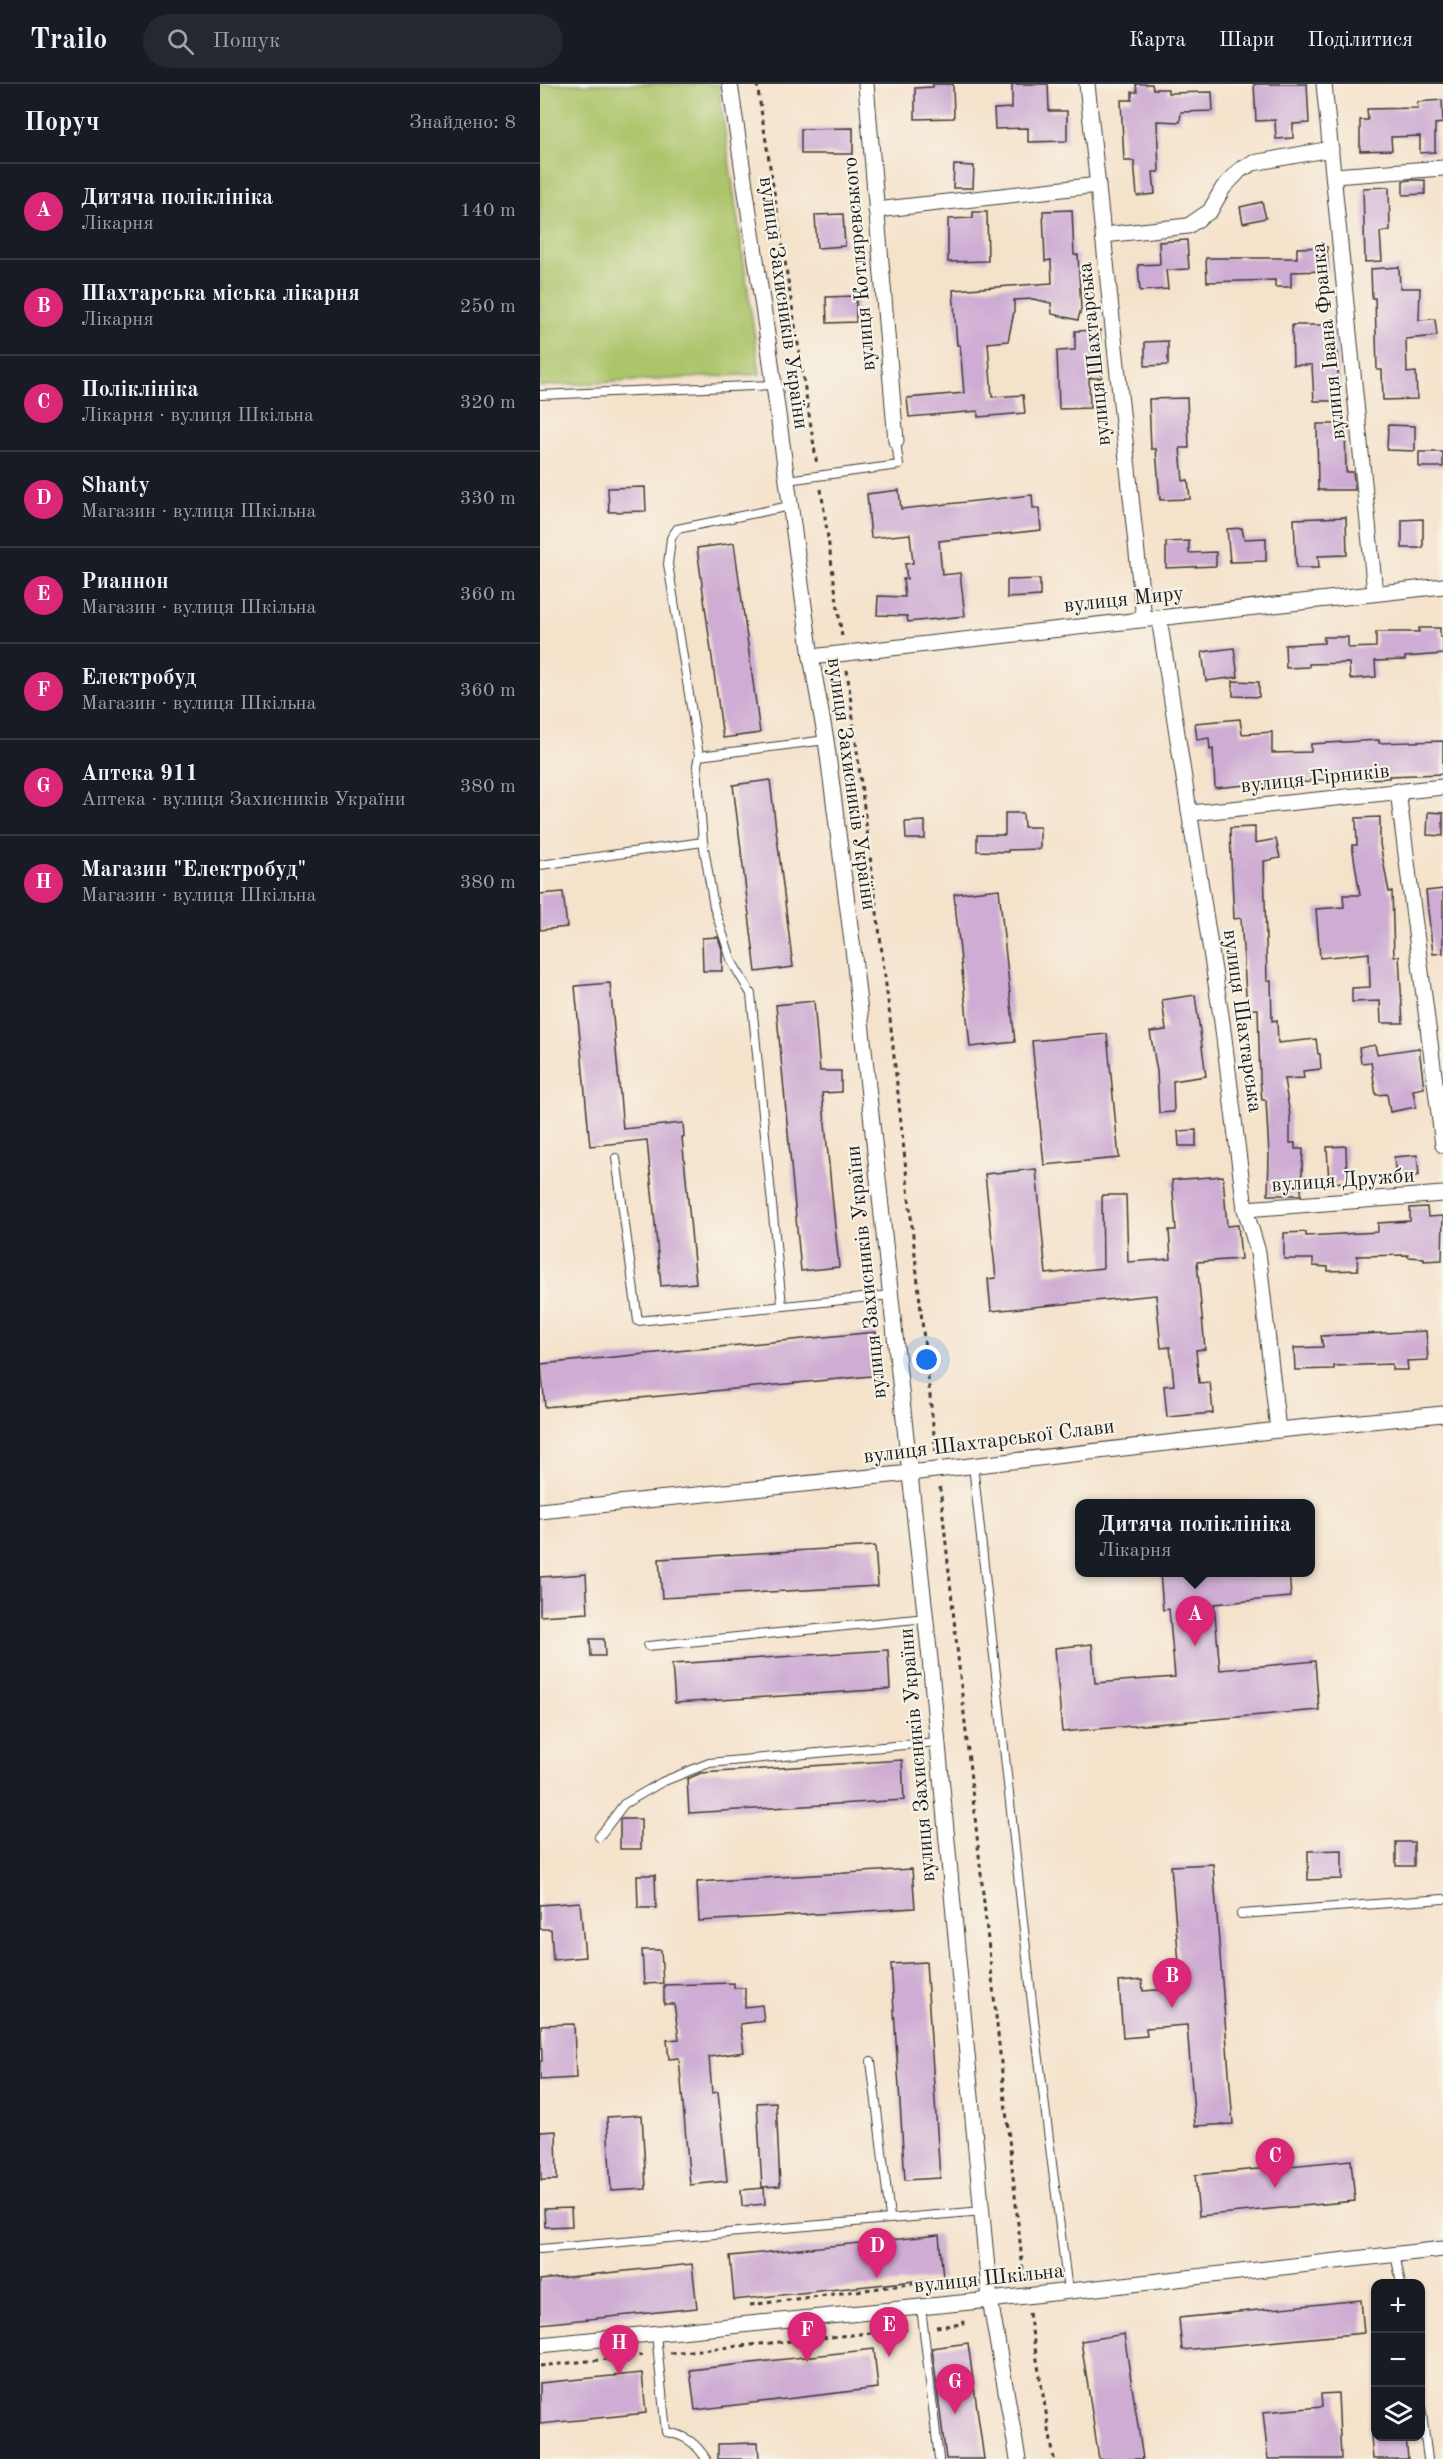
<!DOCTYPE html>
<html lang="uk">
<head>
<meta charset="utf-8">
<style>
  :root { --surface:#171b24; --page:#242831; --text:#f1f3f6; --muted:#9ea1a6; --line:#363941; --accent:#db2777 }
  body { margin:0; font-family:"Old Standard TT",serif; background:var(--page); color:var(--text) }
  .controls { position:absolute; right:18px; bottom:18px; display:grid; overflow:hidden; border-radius:12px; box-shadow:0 2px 4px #0004 }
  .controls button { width:54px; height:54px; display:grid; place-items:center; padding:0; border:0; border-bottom:2px solid var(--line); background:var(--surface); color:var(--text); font:30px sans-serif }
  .you { position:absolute; left:387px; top:1276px; width:21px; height:21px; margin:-15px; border:4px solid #fff; border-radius:50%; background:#1a73e8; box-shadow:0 0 0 9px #1a73e833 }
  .badge { display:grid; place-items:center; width:39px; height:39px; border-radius:50%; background:var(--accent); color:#fff; font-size:20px; font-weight:700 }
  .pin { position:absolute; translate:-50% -50px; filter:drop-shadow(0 2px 3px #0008) }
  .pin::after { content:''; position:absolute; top:32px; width:21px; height:18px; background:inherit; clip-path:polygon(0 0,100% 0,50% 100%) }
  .popup { position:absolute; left:535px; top:1415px; width:240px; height:78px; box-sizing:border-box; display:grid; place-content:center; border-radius:12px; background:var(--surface); filter:drop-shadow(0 2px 4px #0005); font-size:20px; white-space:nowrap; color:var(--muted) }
  .popup b { font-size:22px; color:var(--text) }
  .popup::after { content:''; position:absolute; left:50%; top:100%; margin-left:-12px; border:12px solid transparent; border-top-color:var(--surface) }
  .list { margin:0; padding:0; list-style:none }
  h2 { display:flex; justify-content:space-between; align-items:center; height:78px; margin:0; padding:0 24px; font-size:26px }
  h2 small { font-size:20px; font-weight:400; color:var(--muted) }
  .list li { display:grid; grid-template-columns:39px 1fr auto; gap:18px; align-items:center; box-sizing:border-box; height:96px; padding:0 24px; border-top:2px solid var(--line) }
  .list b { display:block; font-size:22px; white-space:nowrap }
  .list p { margin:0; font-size:20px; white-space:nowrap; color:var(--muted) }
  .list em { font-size:20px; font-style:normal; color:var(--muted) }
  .icon { flex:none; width:33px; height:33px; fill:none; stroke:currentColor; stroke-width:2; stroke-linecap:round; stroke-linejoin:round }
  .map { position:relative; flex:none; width:903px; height:2375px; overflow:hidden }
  header { display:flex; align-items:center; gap:36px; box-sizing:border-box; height:84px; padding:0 30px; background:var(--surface); border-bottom:2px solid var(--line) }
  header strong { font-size:28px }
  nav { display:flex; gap:33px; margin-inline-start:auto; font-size:21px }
  .search { width:420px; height:54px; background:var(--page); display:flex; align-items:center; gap:15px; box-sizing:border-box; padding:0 21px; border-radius:33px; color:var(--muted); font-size:22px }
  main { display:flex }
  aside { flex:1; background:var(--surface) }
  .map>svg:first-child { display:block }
</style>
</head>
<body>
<header>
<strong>Trailo</strong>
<div class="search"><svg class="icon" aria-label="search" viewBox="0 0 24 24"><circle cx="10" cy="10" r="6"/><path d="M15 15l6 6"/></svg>Пошук</div>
<nav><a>Карта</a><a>Шари</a><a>Поділитися</a></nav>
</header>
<main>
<aside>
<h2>Поруч<small>Знайдено: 8</small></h2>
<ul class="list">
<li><span class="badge">A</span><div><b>Дитяча поліклініка</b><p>Лікарня</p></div><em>140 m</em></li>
<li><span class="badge">B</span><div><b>Шахтарська міська лікарня</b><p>Лікарня</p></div><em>250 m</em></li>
<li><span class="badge">C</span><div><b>Поліклініка</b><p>Лікарня · вулиця Шкільна</p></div><em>320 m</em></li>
<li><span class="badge">D</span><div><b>Shanty</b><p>Магазин · вулиця Шкільна</p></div><em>330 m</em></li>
<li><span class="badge">E</span><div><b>Рианнон</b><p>Магазин · вулиця Шкільна</p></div><em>360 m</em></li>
<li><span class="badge">F</span><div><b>Електробуд</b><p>Магазин · вулиця Шкільна</p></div><em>360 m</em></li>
<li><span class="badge">G</span><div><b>Аптека 911</b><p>Аптека · вулиця Захисників України</p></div><em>380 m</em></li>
<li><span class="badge">H</span><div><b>Магазин &quot;Електробуд&quot;</b><p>Магазин · вулиця Шкільна</p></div><em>380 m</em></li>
</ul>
</aside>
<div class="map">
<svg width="903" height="2375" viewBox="0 0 903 2375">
  <rect width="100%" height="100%" fill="#f7f3e8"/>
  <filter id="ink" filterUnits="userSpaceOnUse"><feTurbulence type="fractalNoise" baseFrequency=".0167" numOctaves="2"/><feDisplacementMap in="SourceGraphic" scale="12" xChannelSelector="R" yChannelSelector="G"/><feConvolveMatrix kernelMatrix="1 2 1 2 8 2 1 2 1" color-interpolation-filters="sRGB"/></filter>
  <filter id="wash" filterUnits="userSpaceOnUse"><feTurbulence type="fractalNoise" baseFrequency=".008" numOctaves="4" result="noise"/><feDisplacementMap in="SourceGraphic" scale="24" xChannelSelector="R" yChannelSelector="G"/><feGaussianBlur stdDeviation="1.35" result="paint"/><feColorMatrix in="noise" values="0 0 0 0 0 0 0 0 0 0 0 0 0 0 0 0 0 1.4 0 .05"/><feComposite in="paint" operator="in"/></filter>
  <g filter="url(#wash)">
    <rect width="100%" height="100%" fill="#f5e2cb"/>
    <polygon fill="#acc56a" stroke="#647043" stroke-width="1.5" points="0,0 178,0 220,290 0,302"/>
    <g id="blocks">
      <g fill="#ceacd3">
        <polygon points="393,0 413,0 414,34 375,35 375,4 393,3"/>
        <polygon points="472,0 508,0 509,27 527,27 527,57 488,58 488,44 455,45 454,25 472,24"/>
        <polygon points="596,0 612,0 613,5 628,5 628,9 672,8 673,27 641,28 640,38 617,37 619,88 613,88 615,110 597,112 594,77 584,77 581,16 592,16 592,8 597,8"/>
        <polygon points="714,0 767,0 769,39 753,40 753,54 736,55 735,36 716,37"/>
        <polygon points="902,16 903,39 895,40 895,68 880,69 880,52 851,53 852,66 820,67 820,36 828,36 827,25 878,24 877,18"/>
        <polygon points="313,44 313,70 261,70 261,45"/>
        <polygon points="414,81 434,82 433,104 413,104"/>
        <polygon points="870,96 885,96 885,110 863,111 863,97"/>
        <polygon points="849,103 850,147 840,148 842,177 825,178 823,104"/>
        <polygon points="722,118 726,134 703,139 700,123"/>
        <polygon points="532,126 534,171 538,171 541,225 538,236 512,230 511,219 493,215 474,216 474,228 468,257 448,259 452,313 483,311 485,329 438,333 438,327 369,333 367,314 424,309 420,261 417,261 413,206 512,199 511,176 505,177 503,127"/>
        <polygon points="433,128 447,128 448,177 408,178 408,135 433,134"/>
        <polygon points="303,130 305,162 277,164 275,131"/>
        <polygon points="647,156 649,185 626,186 628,205 600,207 598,181 620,180 619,158"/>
        <polygon points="787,163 788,187 751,188 751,203 735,203 735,196 667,198 666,174 757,174 757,164"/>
        <polygon points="859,183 860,204 880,204 879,236 895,235 897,252 866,255 867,289 876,288 877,315 843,316 842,286 837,286 835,214 832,214 831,185"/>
        <polygon points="316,212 316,238 287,239 286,213"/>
        <polygon points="752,241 795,241 800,317 774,317 772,281 753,281"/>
        <polygon points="560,246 562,294 549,294 550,324 519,325 517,267 535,266 535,247"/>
        <polygon points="628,257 628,281 605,282 605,258"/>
        <polygon points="647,314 649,364 640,364 643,397 648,396 650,415 620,416 616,365 611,365 609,315"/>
        <polygon points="777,340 805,340 806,388 813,388 815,406 778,406"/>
        <polygon points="848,341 875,342 875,367 847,366"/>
        <rect x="879" y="368" width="24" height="15"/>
        <polygon points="105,403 106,427 69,428 68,404"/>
        <polygon points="359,406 361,425 492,411 493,424 499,424 501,446 399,457 402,491 420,489 425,532 368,538 367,532 337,531 338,512 365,513 363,495 367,495 365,480 373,479 370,450 331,454 327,410"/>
        <polygon points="806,433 807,471 778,472 779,484 756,484 754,435"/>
        <polygon points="883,435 883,464 862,464 862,436"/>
        <polygon points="702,444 704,455 726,454 726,477 690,478 687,445"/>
        <polygon points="649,457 649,469 676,468 676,482 626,484 626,458"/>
        <polygon points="194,459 220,649 183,654 157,464"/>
        <polygon points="500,495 500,512 467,514 467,496"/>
        <polygon points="879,544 900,544 900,553 903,553 903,570 865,573 865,576 835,577 836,593 810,595 809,579 769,580 769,583 746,584 745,561 784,559 784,553 808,553 808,564 836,563 836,548 879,548"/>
        <polygon points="694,564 698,593 666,597 662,568"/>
        <polygon points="693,597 719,598 719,613 693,612"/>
        <polygon points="700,635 702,650 732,648 732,669 771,668 771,660 839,656 839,659 903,657 903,690 849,692 849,694 826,695 770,696 770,698 717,700 675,704 673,665 670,666 669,654 657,656 655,639"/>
        <polygon points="230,696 253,883 216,888 193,701"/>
        <polygon points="888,728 903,729 903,752 887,751"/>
        <polygon points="465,729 483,729 484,743 500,743 500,765 468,766 468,768 437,767 437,751 465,751"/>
        <polygon points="840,733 840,760 849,808 852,807 854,872 859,872 863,939 841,939 840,917 812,918 812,904 830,903 829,869 780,874 776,825 804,823 803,811 820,811 812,761 817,761 816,734"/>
        <polygon points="385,737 385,755 366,755 365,738"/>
        <polygon points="715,743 715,759 736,755 740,774 724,777 727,897 731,897 732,937 737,936 738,959 776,955 778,970 780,970 781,985 763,987 764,994 744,995 750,1031 750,1059 755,1059 755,1065 763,1065 761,1111 728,1111 729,1070 726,1016 722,1016 720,995 718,925 707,925 701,834 694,835 691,775 690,744"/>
        <polygon points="459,805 475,958 430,963 414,810"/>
        <polygon points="903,805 903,869 893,870 886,807"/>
        <polygon points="23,808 27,843 0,846 0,810"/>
        <polygon points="178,853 182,865 182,887 163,887 162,854"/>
        <polygon points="70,899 83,1045 143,1039 144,1053 142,1053 156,1199 121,1202 107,1056 50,1062 35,902"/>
        <polygon points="655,911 666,992 633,997 634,1028 619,1029 617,987 610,948 626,946 622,916"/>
        <polygon points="274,917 280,987 301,987 301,1008 282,1009 299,1183 261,1187 236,921"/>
        <polygon points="567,950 579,1074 504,1081 492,957"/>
        <polygon points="835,961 837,970 879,964 884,1004 873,1006 876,1023 850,1028 847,1010 836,1011 831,978 821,979 819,964"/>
        <polygon points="656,1046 656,1062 639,1062 638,1047"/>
        <polygon points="806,1062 807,1098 789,1099 787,1063"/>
        <polygon points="877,1071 879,1091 856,1094 854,1073"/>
        <polygon points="496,1085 506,1190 563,1184 562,1111 586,1111 588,1178 631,1175 629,1146 636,1146 632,1096 683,1092 687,1142 698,1141 701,1175 657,1178 665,1265 656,1266 659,1299 670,1298 673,1329 627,1333 624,1302 634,1301 630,1263 621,1264 616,1211 451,1227 448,1195 456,1194 445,1090"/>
        <polygon points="887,1123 888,1133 903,1132 902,1176 884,1177 884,1174 868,1173 868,1171 817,1172 818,1186 788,1187 788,1183 773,1182 773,1175 744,1175 744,1149 766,1148 766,1152 838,1148 838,1139 870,1137 870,1124"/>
        <polygon points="886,1247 888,1276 867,1277 868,1286 852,1286 852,1280 794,1282 794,1285 755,1286 754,1264 783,1263 781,1252"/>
        <polygon points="336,1248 341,1291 5,1323 1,1280"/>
        <polygon points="335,1462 338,1502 122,1514 119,1475"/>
        <polygon points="620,1488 749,1488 751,1513 674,1520 680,1586 775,1577 779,1626 522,1648 515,1564 552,1560 555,1599 635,1593 629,1525 623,1526"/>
        <polygon points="46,1490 48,1529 0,1532 0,1493"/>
        <polygon points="50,1555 64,1555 65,1572 51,1572"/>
        <polygon points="348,1566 350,1605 135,1619 132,1580"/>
        <polygon points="362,1676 364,1716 149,1729 147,1695 161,1689"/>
        <rect x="80" y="1735" width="21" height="30"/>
        <rect x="856" y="1758" width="18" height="24"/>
        <polygon points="802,1766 802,1795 768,1796 768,1767"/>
        <polygon points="673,1780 693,2040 655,2042 647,1941 606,1944 607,1952 583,1954 579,1898 602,1896 603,1907 641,1904 631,1782"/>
        <polygon points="372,1785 375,1824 159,1837 157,1798"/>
        <polygon points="97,1791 115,1791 116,1824 98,1824"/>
        <polygon points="40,1818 45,1873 13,1876 11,1845 0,1845 0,1821"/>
        <polygon points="102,1866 121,1866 123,1899 104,1900"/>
        <polygon points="386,1878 400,2094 365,2096 351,1880"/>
        <polygon points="194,1899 194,1904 205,1904 205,1923 222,1921 224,1937 200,1940 204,1968 169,1973 172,2009 178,2008 187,2097 150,2101 139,1974 129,1975 127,1956 139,1955 134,1920 124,1920 124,1901"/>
        <polygon points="34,1940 36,1994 0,1996 0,1977 2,1977 1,1941"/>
        <polygon points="236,2018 240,2102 222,2103 217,2019"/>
        <polygon points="102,2031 106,2105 71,2107 67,2033"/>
        <polygon points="16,2047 17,2096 1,2096 0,2048"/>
        <polygon points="811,2076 815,2117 659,2132 655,2091"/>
        <polygon points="224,2104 225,2120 202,2122 201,2106"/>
        <polygon points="31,2124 32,2142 5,2143 4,2125"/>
        <polygon points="399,2151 403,2194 194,2216 190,2172"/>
        <polygon points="152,2180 157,2224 0,2240 0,2196"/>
        <polygon points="821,2216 824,2249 642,2266 639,2234"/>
        <polygon points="584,2250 603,2375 559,2375 541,2257"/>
        <polygon points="428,2259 444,2375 406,2375 392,2264"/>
        <polygon points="334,2265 338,2304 155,2326 150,2286"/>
        <polygon points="102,2289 106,2329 0,2340 0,2299"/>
        <polygon points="798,2309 801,2375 728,2375 723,2328 782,2323 781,2310"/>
        <polygon points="831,2352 866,2352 868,2375 833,2375"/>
        <polygon points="218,2359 219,2375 178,2375 178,2360"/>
      </g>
    </g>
  </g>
  <g filter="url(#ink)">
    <use href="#blocks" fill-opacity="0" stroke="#3d3a36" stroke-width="1.5"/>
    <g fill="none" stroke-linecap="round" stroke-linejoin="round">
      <g stroke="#3d3a36" stroke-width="10">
        <g id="service">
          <polyline points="0,311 234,301"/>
          <polyline points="247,396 359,381 356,357"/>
          <polyline points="159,672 286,656"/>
          <polyline points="0,781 163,758"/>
          <polyline points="76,1074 98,1237 351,1211"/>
          <polyline points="242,1221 211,910 192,878 174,823 163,758 157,681 159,672 128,480 131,454 137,445 250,422"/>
          <polyline points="433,1381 492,1919 528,2207"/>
          <polyline points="108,1562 386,1534"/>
          <polyline points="59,1753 84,1720 122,1698 169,1679 397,1658"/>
          <polyline points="701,1830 903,1815"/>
          <polyline points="331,1977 350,2133"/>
          <polyline points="0,2165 443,2127"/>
          <polyline points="855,2170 861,2200"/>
          <polyline points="381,2223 399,2375"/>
          <path d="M116 2250 126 2348C145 2351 156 2359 166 2375"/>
          <polyline points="880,2315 888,2375"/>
        </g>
      </g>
      <g stroke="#3d3a36" stroke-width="17">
        <g id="minor">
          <polyline points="190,0 228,257 271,573 286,656 314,873 390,1575 450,2216 478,2375"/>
          <polyline points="326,0 356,357"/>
          <polyline points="547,0 604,535"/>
          <polyline points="784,0 835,509"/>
          <polyline points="794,92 903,84"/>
          <polyline points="336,126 558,101"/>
          <polyline points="564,151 648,142 670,127 683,104 700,86 713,79 791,65"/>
          <polyline points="619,534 682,938 705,1125 718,1168 738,1346"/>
          <polyline points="271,573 903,502"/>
          <polyline points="858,707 903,1061"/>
          <polyline points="651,729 903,703"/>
          <polyline points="705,1125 903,1110"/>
          <polyline points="0,1427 370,1389 738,1346 903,1330"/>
          <polyline points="0,2261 450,2216 903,2165"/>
        </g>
      </g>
      <g stroke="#3d3a36" stroke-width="3" stroke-dasharray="4.5 4.5" stroke-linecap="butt">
        <polyline points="217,0 277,381"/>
        <polyline points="281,405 302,553"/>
        <polyline points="307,586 349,925 396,1369"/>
        <polyline points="400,1403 484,2196"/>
        <polyline points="210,2221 416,2194 418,2203"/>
        <polyline points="489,2229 514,2375"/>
        <polyline points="396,2243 424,2240 423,2233"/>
        <polyline points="130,2269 371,2245"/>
        <polyline points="0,2282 106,2271"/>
      </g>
      <use href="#service" stroke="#fff" stroke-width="8"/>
      <use href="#minor" stroke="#fff" stroke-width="15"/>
    </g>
  </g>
  <g text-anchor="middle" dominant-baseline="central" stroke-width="4.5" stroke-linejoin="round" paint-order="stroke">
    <g font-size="21" fill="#1c1c1c" stroke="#f7f3e8">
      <text transform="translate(320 180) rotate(-95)">вулиця Котляревського</text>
      <text transform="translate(243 219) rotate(82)">вулиця Захисників України</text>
      <text transform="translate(789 257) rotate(-96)">вулиця Івана Франка</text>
      <text transform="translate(555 270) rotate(-96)">вулиця Шахтарська</text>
      <text transform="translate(584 516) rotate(-6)">вулиця Миру</text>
      <text transform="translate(775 695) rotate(-6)">вулиця Гірників</text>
      <text transform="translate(311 700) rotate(82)">вулиця Захисників України</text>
      <text transform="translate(702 937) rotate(82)">вулиця Шахтарська</text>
      <text transform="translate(803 1097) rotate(-4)">вулиця Дружби</text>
      <text transform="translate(327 1188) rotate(-96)">вулиця Захисників України</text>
      <text transform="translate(449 1358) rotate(-7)">вулиця Шахтарської Слави</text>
      <text transform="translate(378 1671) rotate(-95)">вулиця Захисників України</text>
      <text transform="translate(449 2195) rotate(-6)">вулиця Шкільна</text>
    </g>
  </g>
</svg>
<div class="controls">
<button>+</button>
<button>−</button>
<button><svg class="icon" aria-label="layers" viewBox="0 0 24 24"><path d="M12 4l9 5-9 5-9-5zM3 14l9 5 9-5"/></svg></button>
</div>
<div class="you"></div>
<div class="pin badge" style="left:655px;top:1562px">A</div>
<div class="popup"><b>Дитяча поліклініка</b>Лікарня</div>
<div class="pin badge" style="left:632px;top:1924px">B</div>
<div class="pin badge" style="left:735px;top:2104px">C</div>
<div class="pin badge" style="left:337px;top:2194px">D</div>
<div class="pin badge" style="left:349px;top:2273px">E</div>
<div class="pin badge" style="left:267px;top:2278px">F</div>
<div class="pin badge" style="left:415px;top:2330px">G</div>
<div class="pin badge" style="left:79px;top:2291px">H</div>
</div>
</main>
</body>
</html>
